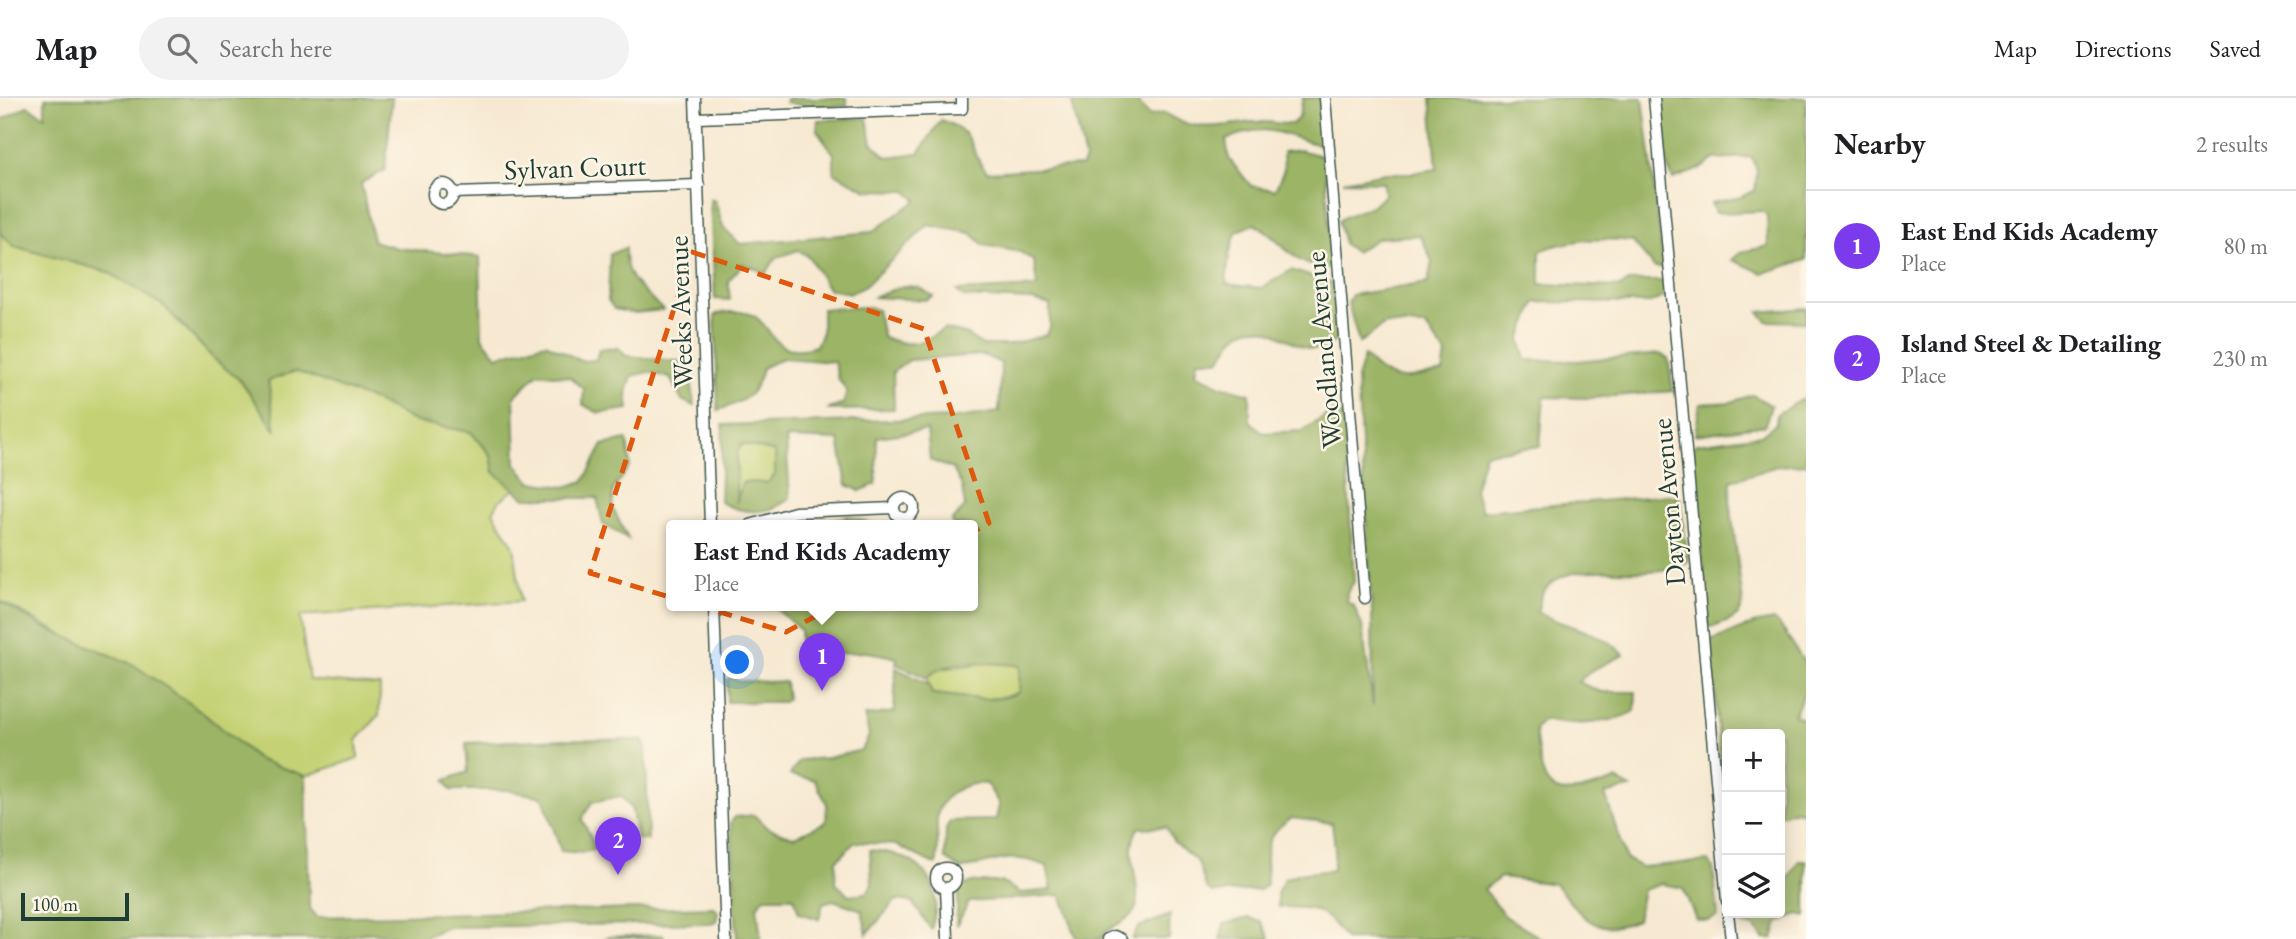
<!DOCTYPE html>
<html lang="en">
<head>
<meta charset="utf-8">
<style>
  :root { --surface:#fff; --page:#f2f2f2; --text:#202124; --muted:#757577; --line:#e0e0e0; --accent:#7c3aed }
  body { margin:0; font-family:"EB Garamond",serif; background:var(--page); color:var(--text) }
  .controls { position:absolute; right:21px; bottom:21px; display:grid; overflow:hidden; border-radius:7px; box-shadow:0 4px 18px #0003 }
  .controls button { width:63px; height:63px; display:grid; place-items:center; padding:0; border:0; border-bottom:2px solid var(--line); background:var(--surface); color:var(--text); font:35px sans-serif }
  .scale { position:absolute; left:21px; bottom:18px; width:108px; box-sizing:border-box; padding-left:7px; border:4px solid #1f3d34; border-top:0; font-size:19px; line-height:24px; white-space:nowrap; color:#1f3d34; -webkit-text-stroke:5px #fcf5e5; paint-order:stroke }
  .you { position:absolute; left:738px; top:565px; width:24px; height:24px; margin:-18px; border:5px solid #fff; border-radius:50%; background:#1a73e8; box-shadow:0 0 0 10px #1a73e833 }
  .badge { display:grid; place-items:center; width:46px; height:46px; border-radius:50%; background:var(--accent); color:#fff; font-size:23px; font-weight:700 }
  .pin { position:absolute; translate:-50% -58px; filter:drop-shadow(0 2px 4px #0008) }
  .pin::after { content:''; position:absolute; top:37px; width:24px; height:21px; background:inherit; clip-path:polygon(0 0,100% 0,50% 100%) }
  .popup { position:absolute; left:666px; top:422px; width:312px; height:91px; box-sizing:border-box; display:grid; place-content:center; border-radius:7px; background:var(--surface); filter:drop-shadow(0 2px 5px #0005); font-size:23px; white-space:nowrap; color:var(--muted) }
  .popup b { font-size:26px; color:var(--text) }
  .popup::after { content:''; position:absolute; left:50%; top:100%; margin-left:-14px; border:14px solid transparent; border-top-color:var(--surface) }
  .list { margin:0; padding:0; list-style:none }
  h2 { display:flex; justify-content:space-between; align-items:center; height:91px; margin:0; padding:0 28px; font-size:30px }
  h2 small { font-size:23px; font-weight:400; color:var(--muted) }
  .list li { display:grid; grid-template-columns:46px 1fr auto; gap:21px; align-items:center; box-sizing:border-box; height:112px; padding:0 28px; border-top:2px solid var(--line) }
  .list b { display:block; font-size:26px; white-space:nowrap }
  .list p { margin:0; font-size:23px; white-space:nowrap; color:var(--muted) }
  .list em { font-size:23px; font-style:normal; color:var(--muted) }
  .icon { flex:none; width:38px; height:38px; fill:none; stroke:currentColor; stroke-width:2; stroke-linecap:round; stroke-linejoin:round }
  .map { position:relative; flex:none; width:1806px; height:841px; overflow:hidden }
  header { display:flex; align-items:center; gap:42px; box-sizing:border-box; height:98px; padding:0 35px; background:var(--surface); border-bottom:2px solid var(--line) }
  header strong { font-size:33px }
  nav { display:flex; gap:38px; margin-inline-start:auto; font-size:24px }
  .search { width:490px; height:63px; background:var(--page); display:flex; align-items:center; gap:18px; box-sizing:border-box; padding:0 24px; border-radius:38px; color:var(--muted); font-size:26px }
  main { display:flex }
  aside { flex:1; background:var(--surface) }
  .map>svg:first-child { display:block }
</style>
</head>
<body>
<header>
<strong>Map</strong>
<div class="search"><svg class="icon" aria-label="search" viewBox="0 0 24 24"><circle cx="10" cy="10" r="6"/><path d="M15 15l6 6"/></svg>Search here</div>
<nav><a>Map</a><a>Directions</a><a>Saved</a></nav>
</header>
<main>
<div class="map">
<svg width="1806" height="841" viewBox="0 0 1806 841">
  <rect width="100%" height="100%" fill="#fcf5e5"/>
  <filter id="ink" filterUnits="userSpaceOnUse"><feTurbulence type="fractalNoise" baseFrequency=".0143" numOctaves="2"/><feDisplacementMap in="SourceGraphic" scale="14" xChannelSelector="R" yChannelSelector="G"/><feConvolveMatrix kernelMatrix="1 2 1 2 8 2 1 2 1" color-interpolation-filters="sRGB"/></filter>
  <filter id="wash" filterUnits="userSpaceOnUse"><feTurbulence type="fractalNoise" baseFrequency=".00686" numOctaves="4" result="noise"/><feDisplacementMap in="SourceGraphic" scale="28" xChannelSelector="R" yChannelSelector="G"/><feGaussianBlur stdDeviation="1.57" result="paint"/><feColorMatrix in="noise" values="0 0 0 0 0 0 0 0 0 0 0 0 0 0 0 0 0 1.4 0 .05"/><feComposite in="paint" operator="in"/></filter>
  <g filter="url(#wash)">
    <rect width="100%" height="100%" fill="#f7e9d1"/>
    <g fill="#c4d274" stroke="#728854" stroke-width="2">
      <polygon points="0,135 14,148 108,174 164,208 214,261 241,283 275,331 268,282 296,273 376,303 416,324 471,334 491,357 494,374 515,391 499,403 493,414 514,448 521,503 300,518 309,582 380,588 379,617 357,642 358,660 306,678 259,662 198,611 0,503"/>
      <polygon points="742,346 775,354 775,377 767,385 743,384 735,407 737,354"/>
      <path d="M984 565 1020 567 1019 594C995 607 959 598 932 596L927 580 935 572Z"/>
    </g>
    <g fill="#9bb466" stroke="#5d784d" stroke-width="2" fill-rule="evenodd">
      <polygon points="45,0 392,0 385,72 361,85 373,143 397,150 480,159 482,239 497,258 546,245 581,263 596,262 599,251 618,250 626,258 685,264 692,288 694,308 682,302 670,280 649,274 632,278 627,295 629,311 599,315 583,307 584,291 570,279 538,275 514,299 516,366 531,384 565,389 584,383 603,347 627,342 630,367 613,392 613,411 628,441 603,426 597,400 525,400 494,374 491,357 471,334 416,324 376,303 296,273 268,283 276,333 241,283 214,261 164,208 108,174 14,148 0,135 0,23 27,8 45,18"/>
      <polygon points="787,0 847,0 847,8 812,9 785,4"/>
      <path d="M1071 0H1138V4L1149 18 1165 15C1192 35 1220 28 1252 24 1264 23 1279 26 1292 26L1299 19 1303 0H1320L1323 48C1282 37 1266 22 1226 42L1229 61 1251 88 1275 92 1284 72 1283 54 1300 52 1325 59 1331 168 1324 171C1286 163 1284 142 1254 126L1236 134 1229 157 1226 186 1261 190 1291 172 1332 185 1337 242C1328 247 1322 252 1311 251 1289 248 1260 214 1235 239 1229 246 1225 255 1219 262H1198L1196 276 1221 288 1250 296V323L1263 335 1302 333 1335 312 1344 320 1354 484 1347 494V504L1354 508 1362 528 1373 608 1372 514 1357 281 1364 258C1394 290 1403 280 1443 274L1446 256 1425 228 1385 226 1359 245 1348 205 1352 197 1428 185 1432 163 1420 137 1378 140 1355 154 1344 146 1338 123C1354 112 1373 112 1384 97L1383 84 1343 83 1386 75H1413L1437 71 1431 0H1643L1664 170 1654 169 1632 143C1604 139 1566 142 1540 153V186L1620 189 1631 183H1665L1664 199 1649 205 1536 204 1520 241 1526 262 1577 263 1660 256 1668 260 1673 293 1591 300 1544 299 1540 348 1485 355 1474 392 1482 413 1670 397 1680 400 1688 463C1650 488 1571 454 1544 493 1540 498 1539 508 1537 514 1567 531 1601 531 1624 557L1592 572 1578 584 1601 594H1636L1635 613C1610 627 1570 628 1543 622L1535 631C1543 700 1550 704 1616 682L1631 690 1605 696 1626 761 1641 769 1708 763 1713 770 1718 818 1708 823 1696 821 1683 790 1661 786 1643 792 1637 822C1592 841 1581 816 1555 786L1501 779 1484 791 1505 818 1542 841H1345C1323 809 1316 810 1278 809L1277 795 1284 781 1297 776 1333 772 1335 749 1332 725 1291 720C1261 740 1266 754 1267 786L1260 792 1212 795 1206 790 1198 764 1174 744 1166 729 1138 730C1124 755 1139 777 1137 804 1136 825 1107 825 1101 841H1077L1061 797 969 804 956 828 959 789 974 784H1001L1021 795 1052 792 1047 768C1008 753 998 764 961 771L945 760 946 731 950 723 996 722 999 706 987 686C966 683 939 696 937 721 936 736 940 752 936 767L896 747 855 744 836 763 835 785 849 797 867 795 872 786 870 752C918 756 947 781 931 831L912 804 896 802 867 836 862 812 833 802 823 805 819 821 799 815 794 799H765L757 808 761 841H737L731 724 735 719 754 717 767 730 794 739 826 724 827 706 815 682 790 677 800 662 827 660 862 652 869 638 865 618 894 614 896 570 929 587 932 596C959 598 994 607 1019 594L1020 568C993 564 946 560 927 580L896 566 897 560C886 558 875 554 864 554 840 554 821 560 800 546V532L772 507H973V427H953L952 422 965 409 962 388 953 371 930 362 927 332 877 339 876 386 860 393 847 387 839 342 786 340 790 400C769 418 743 416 720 404L723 327 957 320 999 314 1001 265 983 257 909 262 893 274 894 311 827 312 843 306 847 294 838 280 834 264 783 260 762 270C756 297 745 304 718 312L715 217C722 213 729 214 737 214 777 213 762 265 816 248L822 234V211L868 209 877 212 883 239C912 250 918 247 944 231L965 236 983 247H1008L1046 237 1050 230V207L1032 202 963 199 957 193 1037 189 1034 163 1020 154 984 147 971 135 928 127 865 188 851 195 828 191 809 159 798 152 776 160 766 175 743 166 728 183 730 202 715 201 710 101 715 103 723 129 740 146 872 134 917 102 906 93 867 92 834 75V56L817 32 818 22 867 20 872 45 887 59 919 55 941 22C979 36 965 48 987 74L1082 68 1085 61ZM742 346 775 354V377L767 385 743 384 736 405 737 354Z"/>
      <polygon points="1662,0 1806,0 1806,162 1763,175 1732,162 1741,154 1768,148 1767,118 1763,113 1715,115 1711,105 1741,99 1755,92 1757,72 1751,59 1714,61 1700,71 1673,81 1666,66"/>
      <path d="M625 150C623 182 642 191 663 212L635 215 614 211 608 202 610 156Z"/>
      <polygon points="903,188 918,189 933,198 925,202 873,199"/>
      <polygon points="1806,210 1806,224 1767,223 1759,214"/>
      <polygon points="1752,297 1771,307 1765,327 1695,337 1700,306 1731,304"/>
      <path d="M1806 299V366L1777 368 1731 383 1730 403 1743 506C1741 521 1726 524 1713 529L1708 527 1691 352 1696 346 1761 337 1776 325 1777 316Z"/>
      <polygon points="848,418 876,427 810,427"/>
      <path d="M0 503 41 528 132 566 198 611 259 662 306 678 309 809 317 819 714 809 718 814 716 823 711 825 450 829C438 831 428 839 419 841 390 841 373 827 345 841H0Z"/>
      <path d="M1773 522C1788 532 1794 553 1806 566V591L1794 617 1806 623V728L1804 714 1796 712 1780 717V636H1727V706L1723 701 1711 543 1753 526Z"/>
      <polygon points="732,579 738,583 785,584 787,601 784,604 727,604 727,582"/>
      <polygon points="565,641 642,642 646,650 648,742 637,741 632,712 621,698 592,704 582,721 596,751 581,755 561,753 543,699 506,692 451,692 445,682 468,674 466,645"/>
      <polygon points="1799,762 1806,762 1806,818 1798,816 1778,825 1773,841 1764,841 1754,829 1737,825 1736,815 1780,815 1780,783 1790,779"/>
      <polygon points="1170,817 1169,841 1132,841 1139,829"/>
      <polygon points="1248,820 1261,823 1270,841 1220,841 1224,826"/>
      <polygon points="663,837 665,841 605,839"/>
    </g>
  </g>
  <g filter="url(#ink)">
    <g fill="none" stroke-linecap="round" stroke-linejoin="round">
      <g stroke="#3f574c" stroke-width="13">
        <g id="minor">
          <polyline points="695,0 710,427"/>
          <polyline points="1325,0 1365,500"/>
          <polyline points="1654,0 1727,803"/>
          <polyline points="696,20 962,11 962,0"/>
          <circle cx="443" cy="96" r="10"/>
          <polyline points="453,95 699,87"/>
          <circle cx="904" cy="410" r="10"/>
          <polyline points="750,427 795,414 894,410"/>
          <polyline points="714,507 726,841"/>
          <circle cx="946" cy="780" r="10"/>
          <polyline points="946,790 948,841"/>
          <polyline points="1728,815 1731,841"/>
          <polyline points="1108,841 1115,838 1122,841"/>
        </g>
      </g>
      <use href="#minor" stroke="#fff" stroke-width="10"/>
    </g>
  </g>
  <path fill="none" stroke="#de580e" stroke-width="5" stroke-dasharray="14 9" stroke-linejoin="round" d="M692 154 924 231 989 425 786 534 590 475Z"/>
  <g text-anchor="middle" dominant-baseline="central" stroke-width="5" stroke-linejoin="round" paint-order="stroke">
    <g font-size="28" fill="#1f3d34" stroke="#fcf5e5">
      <text transform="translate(575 69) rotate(-2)">Sylvan Court</text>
      <text transform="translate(680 214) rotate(-92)">Weeks Avenue</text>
      <text transform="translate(1323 252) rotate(-95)">Woodland Avenue</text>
      <text transform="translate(1668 404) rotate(-95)">Dayton Avenue</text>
    </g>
  </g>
</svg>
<div class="controls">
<button>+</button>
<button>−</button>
<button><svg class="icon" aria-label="layers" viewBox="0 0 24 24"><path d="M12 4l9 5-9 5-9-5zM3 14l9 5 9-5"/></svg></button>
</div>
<div class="scale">100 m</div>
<div class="you"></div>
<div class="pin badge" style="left:822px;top:593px">1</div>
<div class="popup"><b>East End Kids Academy</b>Place</div>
<div class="pin badge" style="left:618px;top:777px">2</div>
</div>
<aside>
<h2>Nearby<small>2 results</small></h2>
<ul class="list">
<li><span class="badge">1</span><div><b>East End Kids Academy</b><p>Place</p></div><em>80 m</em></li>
<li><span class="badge">2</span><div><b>Island Steel &amp; Detailing</b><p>Place</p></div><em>230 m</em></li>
</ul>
</aside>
</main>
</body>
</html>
